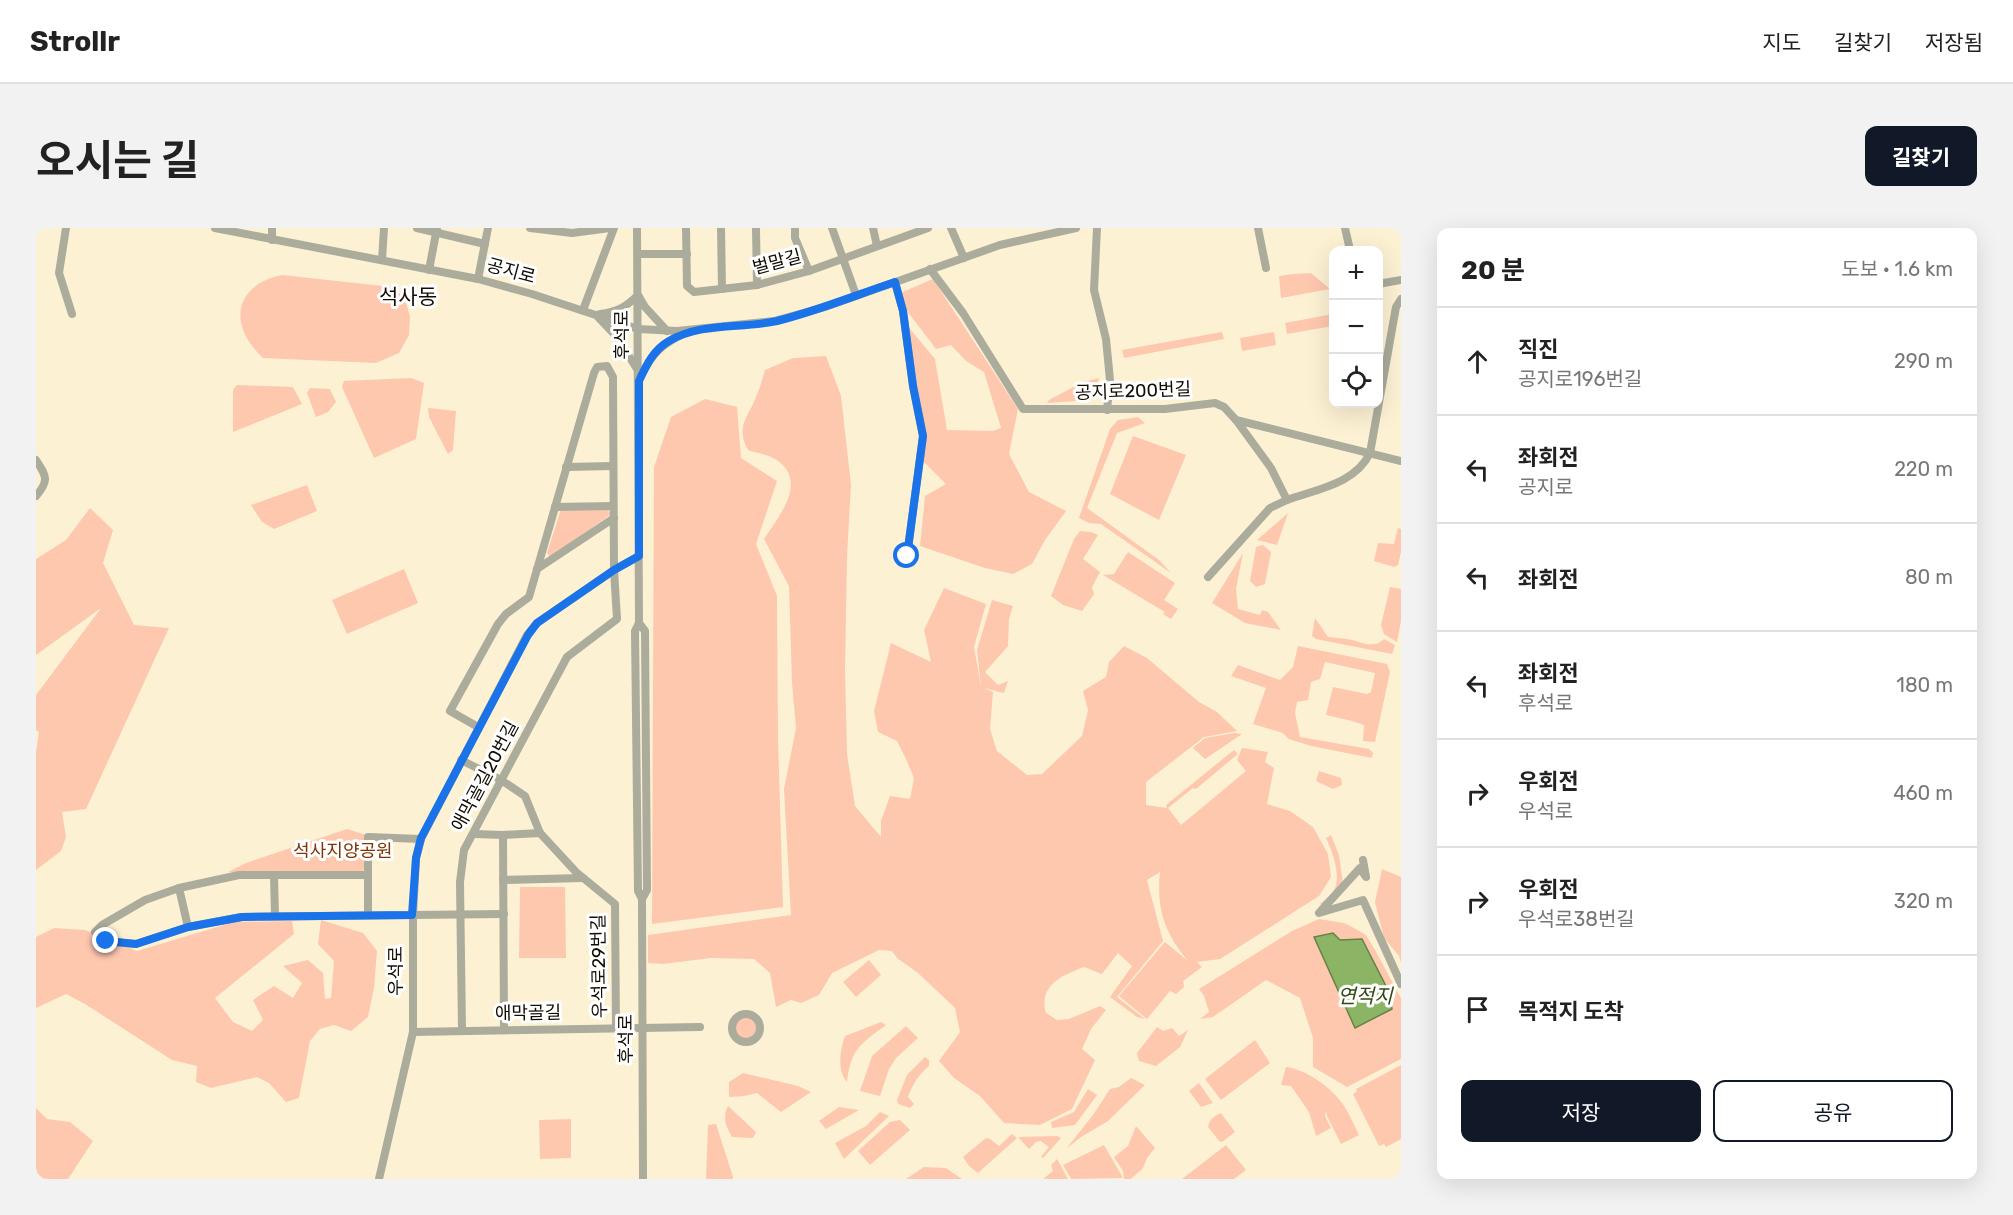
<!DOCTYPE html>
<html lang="ko">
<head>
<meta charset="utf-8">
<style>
  :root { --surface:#fff; --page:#f2f2f2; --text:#222; --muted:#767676; --line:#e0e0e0; --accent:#111827 }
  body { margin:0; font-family:Rubik,"Noto Sans KR",sans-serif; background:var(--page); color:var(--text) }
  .controls { position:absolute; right:18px; top:18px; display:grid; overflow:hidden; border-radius:12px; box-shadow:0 6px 24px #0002 }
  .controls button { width:54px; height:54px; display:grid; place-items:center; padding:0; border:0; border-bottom:2px solid var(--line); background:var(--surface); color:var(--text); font:30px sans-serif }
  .stop { position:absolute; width:18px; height:18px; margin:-14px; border:4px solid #1a73e8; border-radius:50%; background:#fff }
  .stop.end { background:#1a73e8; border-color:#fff; box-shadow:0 2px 6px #0008 }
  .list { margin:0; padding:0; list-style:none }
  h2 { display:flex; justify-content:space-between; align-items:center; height:78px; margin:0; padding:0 24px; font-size:26px }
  h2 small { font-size:20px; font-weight:400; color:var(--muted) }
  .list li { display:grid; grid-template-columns:39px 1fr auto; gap:18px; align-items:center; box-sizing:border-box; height:108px; padding:0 24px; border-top:2px solid var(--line) }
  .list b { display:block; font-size:22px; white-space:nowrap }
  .list p { margin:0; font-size:20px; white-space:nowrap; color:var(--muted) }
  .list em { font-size:20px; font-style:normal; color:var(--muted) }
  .actions { display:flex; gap:12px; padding:18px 24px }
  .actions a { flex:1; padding:14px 0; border:2px solid var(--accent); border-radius:12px; text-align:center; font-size:21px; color:var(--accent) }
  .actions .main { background:var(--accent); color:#fff }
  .icon { flex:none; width:33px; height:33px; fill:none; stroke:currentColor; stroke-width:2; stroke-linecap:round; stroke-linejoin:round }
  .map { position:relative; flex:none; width:1365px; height:951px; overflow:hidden; border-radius:12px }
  header { display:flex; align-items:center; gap:36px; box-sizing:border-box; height:84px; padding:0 30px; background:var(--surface); border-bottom:2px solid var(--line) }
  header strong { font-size:28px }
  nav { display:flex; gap:33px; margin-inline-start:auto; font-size:21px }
  .intro { display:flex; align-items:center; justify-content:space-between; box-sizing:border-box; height:144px; padding:0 36px }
  h1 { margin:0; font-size:42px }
  .button { padding:15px 27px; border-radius:12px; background:var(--accent); color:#fff; font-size:21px; font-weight:700 }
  main { display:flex; gap:36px; padding:0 36px }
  aside { flex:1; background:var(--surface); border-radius:12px; box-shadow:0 6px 24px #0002 }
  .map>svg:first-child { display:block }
</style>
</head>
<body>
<header>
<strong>Strollr</strong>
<nav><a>지도</a><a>길찾기</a><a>저장됨</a></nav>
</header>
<div class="intro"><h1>오시는 길</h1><a class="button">길찾기</a></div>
<main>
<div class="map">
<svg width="1365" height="951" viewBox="0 0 1365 951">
  <rect width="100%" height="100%" fill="#fdf1d4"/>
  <g fill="#fec8af">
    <polygon points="1275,45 1294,61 1245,70 1243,48 1257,46"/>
    <path d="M246 47 356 59 365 67 370 75 374 88 373 107 363 125 340 135 227 130C192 98 197 57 246 47Z"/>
    <polygon points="897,51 982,181 973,226 993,264 1030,283 1009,312 996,336 977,346 949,340 884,318 889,268 910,256 883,229 883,208 865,90 899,131 911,202 957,203 965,200 948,144 930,133 915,117 900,121 865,75 862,66"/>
    <polygon points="1297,86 1297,98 1251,106 1249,95"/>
    <polygon points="1186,104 1188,111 1088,130 1086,122"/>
    <polygon points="1238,104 1240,117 1206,123 1204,110"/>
    <path d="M790 128 805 168 815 257 811 329 809 442 811 526 819 578 845 609V593L854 568 874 571 878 550 870 531 861 513 842 504 838 483 855 415 895 434 888 402 908 360 950 376 938 419 945 459 941 422 956 372 977 378 973 391 972 418 949 444 962 457 972 453 968 465 948 460 957 464 954 501 961 523 991 547 1006 546 1046 508 1052 482 1047 463 1070 449 1073 434 1088 418 1111 430 1163 474 1181 484 1201 503 1168 509 1110 554V577L1131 580 1130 577 1198 522 1202 526 1197 530 1160 561 1157 560 1132 580 1145 597 1210 543 1201 532 1206 520 1232 524 1229 534 1238 540 1231 576 1254 583 1277 599 1292 626 1295 649 1283 668 1184 731 1161 734 1166 739 1147 753 1148 759 1140 766 1134 763 1111 791 1083 768 1129 714 1152 733C1129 705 1120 681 1124 644L1111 652 1127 713 1081 769 1109 791 1101 789 1074 769 1096 738 1082 725 1066 746 1048 739C1027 747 1002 757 1010 785L1021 792 1033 791 1064 778 1070 782 1055 801 1046 821 1059 832 1036 881 1004 897 968 895 944 868 918 850 903 833 924 804 919 780 882 745 861 730 856 723 843 722 796 745 783 767 765 775 755 772 740 779 734 745 718 731 675 730 627 736 612 735V707L755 687 748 561 760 500 756 455 753 358 728 311C744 287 773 252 739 231 731 226 720 225 712 222 699 198 712 190 720 169 724 161 726 151 729 142L757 130Z"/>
    <polygon points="375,150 388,155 380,211 338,230 306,159 308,153"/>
    <polygon points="1063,150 1057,172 1011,175 1013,172 1047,154"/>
    <polygon points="201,157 257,159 266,176 197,204 197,162"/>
    <polygon points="274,160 294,161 300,174 292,184 280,189 271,165"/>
    <polygon points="669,171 701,179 705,230 741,253 720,316 741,368 742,511 747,679 616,696 618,239 635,189"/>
    <polygon points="392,180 420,183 417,222 412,226 393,189"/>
    <polygon points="1102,189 1109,195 1081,205 1051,280 1123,332 1135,345 1065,296 1053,295 1043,290 1074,201 1082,192"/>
    <polygon points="1097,208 1150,227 1123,292 1074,266"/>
    <polygon points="271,257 281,283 238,301 226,294 215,277"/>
    <polygon points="54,280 77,302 67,335 98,397 133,400 50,581 26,584 30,609 25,623 0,642 0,524 3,504 0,502 0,467 65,380 0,427 0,331 30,312"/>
    <polygon points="572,280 574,287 514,329 511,325 525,281"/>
    <polygon points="1252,285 1241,317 1221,312"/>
    <polygon points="1362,300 1365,301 1365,324 1362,337 1358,339 1338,333 1342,315 1358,316"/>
    <polygon points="1044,303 1055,304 1062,307 1047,331 1064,344 1056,359 1058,366 1046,383 1027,377 1015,368 1038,311"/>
    <polygon points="1227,317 1235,324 1229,356 1220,359 1214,353 1220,319"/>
    <polygon points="1092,324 1139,355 1128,372 1142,381 1135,391 1127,386 1129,384 1067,347 1078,346"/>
    <polygon points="1207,325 1200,361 1202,381 1224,387 1226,382 1232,384 1245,402 1209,395 1176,375"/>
    <polygon points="368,341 382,375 311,406 296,372"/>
    <polygon points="1354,359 1365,361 1365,393 1361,414 1348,406 1345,397"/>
    <path d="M1279 390 1292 409C1299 410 1305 410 1311 411 1324 413 1338 422 1348 411L1359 417 1356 426 1280 411 1276 408Z"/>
    <polygon points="1262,418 1351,436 1354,444 1339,514 1327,513 1328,497 1316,493 1290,487 1297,459 1331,466 1335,464 1339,445 1289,434 1284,451 1275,454 1272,472 1261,474 1259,485 1264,509 1333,521 1337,525 1336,530 1275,518 1253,511 1247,505 1217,496 1230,460 1195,448 1202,437 1244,452 1257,439"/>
    <polygon points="1199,505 1206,506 1169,531 1157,520 1169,510"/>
    <polygon points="1283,543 1305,550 1306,557 1297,561 1280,553"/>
    <polygon points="311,601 330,607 329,640 326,644 192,644 210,635"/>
    <path d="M1295 607 1303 627 1307 656 1287 679 1284 676C1288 672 1295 667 1298 662 1306 649 1296 622 1290 610Z"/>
    <polygon points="1346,641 1365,649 1365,735 1363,728 1348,710 1339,674"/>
    <polygon points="484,659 529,659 530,730 483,730"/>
    <polygon points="1283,691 1308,695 1320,701 1330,707 1339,722 1365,770 1365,831 1311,859 1277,839 1277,810 1264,770 1230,752 1177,789 1164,791 1173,784 1168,768 1163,761 1256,703"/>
    <polygon points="285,692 327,705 341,723 338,760 332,789 315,803 298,797 284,801 274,813 263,870 250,874 233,855 221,849 175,860 160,854 161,838 136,832 49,776 30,766 0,780 0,709 18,700 49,702 101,723 198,694 256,693 258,706 179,770 197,794 216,803 227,792 217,772 238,758 257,770 266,755 247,738 272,732 287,745 289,771 295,770 298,733 282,716"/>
    <polygon points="833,732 845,747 820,769 807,754"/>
    <circle cx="709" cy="800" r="11"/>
    <path d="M845 794 850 797C824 816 815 821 811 854 801 842 804 822 809 808Z"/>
    <polygon points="870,798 882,810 860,830 853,841 844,868 824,863 836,828"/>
    <polygon points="1121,799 1127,803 1136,800 1143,808 1152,802 1144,819 1120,838 1103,833 1101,825"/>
    <polygon points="1219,812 1234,835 1185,872 1169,851"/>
    <path d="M889 829 893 832V838C882 847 877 856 872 869L878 876 874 880 862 876 861 872 871 847Z"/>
    <polygon points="1365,837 1365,911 1350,919 1348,916 1343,918 1317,866 1321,863 1320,861"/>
    <path d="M1250 839C1268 841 1290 856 1302 870 1311 880 1317 895 1323 907L1305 916 1291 888 1290 883 1289 888 1295 900 1280 908 1273 884 1255 858 1245 857Z"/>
    <polygon points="707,845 762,858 775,864 745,884 721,865 709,868 693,869 693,854"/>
    <polygon points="1095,850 1109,857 1072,893 1045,909 1030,921 1057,887 1074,861 1083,859"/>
    <polygon points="1163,855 1177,875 1165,879 1153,863"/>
    <polygon points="1052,861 1061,867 1039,897 1016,900 1015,894 1038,884"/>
    <path d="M692 878 720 904 717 910 696 909C690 899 686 889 692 878Z"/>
    <polygon points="803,879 823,882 790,901 783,893"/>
    <polygon points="0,880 11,891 34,894 57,913 32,951 6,951 0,946"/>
    <polygon points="844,884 853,888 808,931 799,915 830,898"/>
    <path d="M1185 885 1199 904 1186 914 1183 913 1172 899C1173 892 1178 888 1185 885Z"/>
    <polygon points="535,891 535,930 504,931 503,892"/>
    <polygon points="864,892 874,902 834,937 822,923 854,894"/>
    <polygon points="680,896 697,949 697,951 670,951 672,897"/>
    <polygon points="1100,898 1119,920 1111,930 1107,940 1095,951 1088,951 1087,943 1078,929 1092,918"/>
    <polygon points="976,906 981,910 942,945 933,938 927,929 950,910 954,911 963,918"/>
    <polygon points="1021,908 1025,910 1007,930 1005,929 1013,919 1005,913 1000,914 993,921 982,909"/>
    <polygon points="1068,917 1087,950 1035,951 1027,937"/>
    <polygon points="1190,917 1210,942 1198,951 1146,951"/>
    <polygon points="1021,931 1032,951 1007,951 1017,943 1015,937"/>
    <polygon points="888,939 910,940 926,951 870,951"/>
  </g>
  <polygon fill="#8cb465" stroke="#678248" stroke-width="1.5" points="1297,705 1304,712 1326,711 1352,762 1356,781 1319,800 1278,709"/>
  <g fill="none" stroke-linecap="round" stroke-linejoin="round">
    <g stroke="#abac9c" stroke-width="8">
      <polyline points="30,0 23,45 36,86"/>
      <polyline points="179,0 442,51 496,66 602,101 641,103 738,93 789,79 964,17 1040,0"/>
      <polyline points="381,0 449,16"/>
      <polyline points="494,0 536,5 574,0"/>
      <polyline points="601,0 603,395 599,403 602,663 606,671 607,951"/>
      <polyline points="650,0 651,58 658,64 721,57 773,43 892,0"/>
      <polyline points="685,0 686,61"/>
      <polyline points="720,0 721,57"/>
      <polyline points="759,0 759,10 773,43"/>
      <polyline points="796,0 820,67"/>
      <polyline points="837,0 841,18"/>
      <polyline points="915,0 928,30"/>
      <polyline points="1061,0 1058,62 1070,111 1074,152 1071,182"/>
      <polyline points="1222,0 1230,40"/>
      <polyline points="1309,0 1314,22"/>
      <polyline points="236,12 236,0"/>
      <polyline points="602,26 651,26"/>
      <polyline points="346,32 348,0"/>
      <polyline points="894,41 927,85 987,181 1129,181 1179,175 1188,179 1200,192 1365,233"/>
      <polyline points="393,42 401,0"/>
      <polyline points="442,51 452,0"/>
      <polyline points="859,54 867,83 877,158 887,208 871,328"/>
      <polyline points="1342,56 1365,52"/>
      <polyline points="547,82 578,0"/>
      <path d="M564 86C581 84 590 79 602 67L609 79 631 103"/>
      <polyline points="562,89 581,109 601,141"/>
      <path d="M604 150C616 125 626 116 651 104"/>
      <path d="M1200 192 1235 240 1251 272C1281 261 1319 256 1334 225L1360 79 1365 71"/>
      <path d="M0 232C10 248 14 252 0 268"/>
      <polyline points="530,239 577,238"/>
      <polyline points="519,279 577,278"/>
      <polyline points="501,341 578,290"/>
      <polyline points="1172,349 1234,280 1251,272"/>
      <polyline points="603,395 609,403 611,662 606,671"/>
      <polyline points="425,532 465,552 489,568 504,605 540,644 579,676 580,801"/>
      <polyline points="438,606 467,607 504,605"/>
      <polyline points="467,607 468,802"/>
      <polyline points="1327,632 1330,649 1324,640 1283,685 1327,672 1365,756"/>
      <polyline points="238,647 239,688"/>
      <polyline points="331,647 203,647 143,660 109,672 66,697 59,704 70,713 100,716 152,699 205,689 468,686"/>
      <polyline points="467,652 547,650"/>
      <polyline points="143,660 152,699"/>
      <polyline points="332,686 332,609 385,611"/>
      <circle cx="710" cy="800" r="14"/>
      <polyline points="426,802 424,654 428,622 531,429 581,391 578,342 577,149 571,138 561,139 558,145 493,369 470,386 462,396 414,483 442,499"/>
      <polyline points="377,804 664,799"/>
      <polyline points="343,951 377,804 377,687 380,630 385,611 491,407 501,395 578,342 603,328"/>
    </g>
  </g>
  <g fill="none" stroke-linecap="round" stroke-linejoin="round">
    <path stroke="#1a73e8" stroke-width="8" d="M70 713 100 716 152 699 206 689 376 687 380 630 385 610 492 407 501 395 578 342 603 328V153C610 138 617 122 633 113 666 94 704 101 741 93 781 83 820 67 859 54L867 83 877 158 887 208 871 328"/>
  </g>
  <g text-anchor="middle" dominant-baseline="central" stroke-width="6" stroke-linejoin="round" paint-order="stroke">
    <g font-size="18" fill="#120d03" stroke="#fff">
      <text transform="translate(741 34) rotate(-15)">벌말길</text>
      <text transform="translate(475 43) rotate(15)">공지로</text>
      <text transform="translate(586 107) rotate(-90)">후석로</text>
      <text transform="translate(1097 163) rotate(-2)">공지로200번길</text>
      <text transform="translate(449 548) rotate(-62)">애막골길20번길</text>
      <text transform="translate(563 738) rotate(-91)">우석로29번길</text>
      <text transform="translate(360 743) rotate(-90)">우석로</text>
      <text transform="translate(492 785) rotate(-1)">애막골길</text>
      <text transform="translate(590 811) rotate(-90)">후석로</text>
    </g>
    <g font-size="18" fill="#803404" stroke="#fff">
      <text x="307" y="623">석사지양공원</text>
    </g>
    <g font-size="20" font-style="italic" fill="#304a12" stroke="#fff">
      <text x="1329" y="768">연적지</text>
    </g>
    <g font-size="21" fill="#120d03" stroke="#fff">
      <text x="372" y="68">석사동</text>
    </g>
  </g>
</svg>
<div class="controls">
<button>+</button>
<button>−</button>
<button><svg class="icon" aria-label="locate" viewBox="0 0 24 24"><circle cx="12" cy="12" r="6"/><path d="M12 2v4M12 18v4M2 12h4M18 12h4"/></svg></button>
</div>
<div class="stop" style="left:871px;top:328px"></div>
<div class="stop end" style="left:70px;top:713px"></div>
</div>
<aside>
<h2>20 분<small>도보 · 1.6 km</small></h2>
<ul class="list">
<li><svg class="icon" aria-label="ahead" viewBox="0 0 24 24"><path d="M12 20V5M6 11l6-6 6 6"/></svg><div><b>직진</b><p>공지로196번길</p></div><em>290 m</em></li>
<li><svg class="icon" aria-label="left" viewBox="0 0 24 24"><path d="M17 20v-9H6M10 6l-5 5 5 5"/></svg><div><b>좌회전</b><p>공지로</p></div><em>220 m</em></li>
<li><svg class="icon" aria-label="left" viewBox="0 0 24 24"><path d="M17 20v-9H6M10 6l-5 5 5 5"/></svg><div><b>좌회전</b></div><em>80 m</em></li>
<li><svg class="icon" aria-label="left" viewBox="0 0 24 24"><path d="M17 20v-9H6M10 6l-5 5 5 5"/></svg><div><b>좌회전</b><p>후석로</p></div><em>180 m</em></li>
<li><svg class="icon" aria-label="right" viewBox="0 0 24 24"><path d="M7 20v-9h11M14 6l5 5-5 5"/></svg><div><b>우회전</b><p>우석로</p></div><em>460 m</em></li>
<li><svg class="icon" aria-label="right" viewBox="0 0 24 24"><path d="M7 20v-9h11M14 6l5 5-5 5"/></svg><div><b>우회전</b><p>우석로38번길</p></div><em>320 m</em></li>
<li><svg class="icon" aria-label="arrive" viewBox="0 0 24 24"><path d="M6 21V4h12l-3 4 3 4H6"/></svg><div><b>목적지 도착</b></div></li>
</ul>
<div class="actions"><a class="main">저장</a><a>공유</a></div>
</aside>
</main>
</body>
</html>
